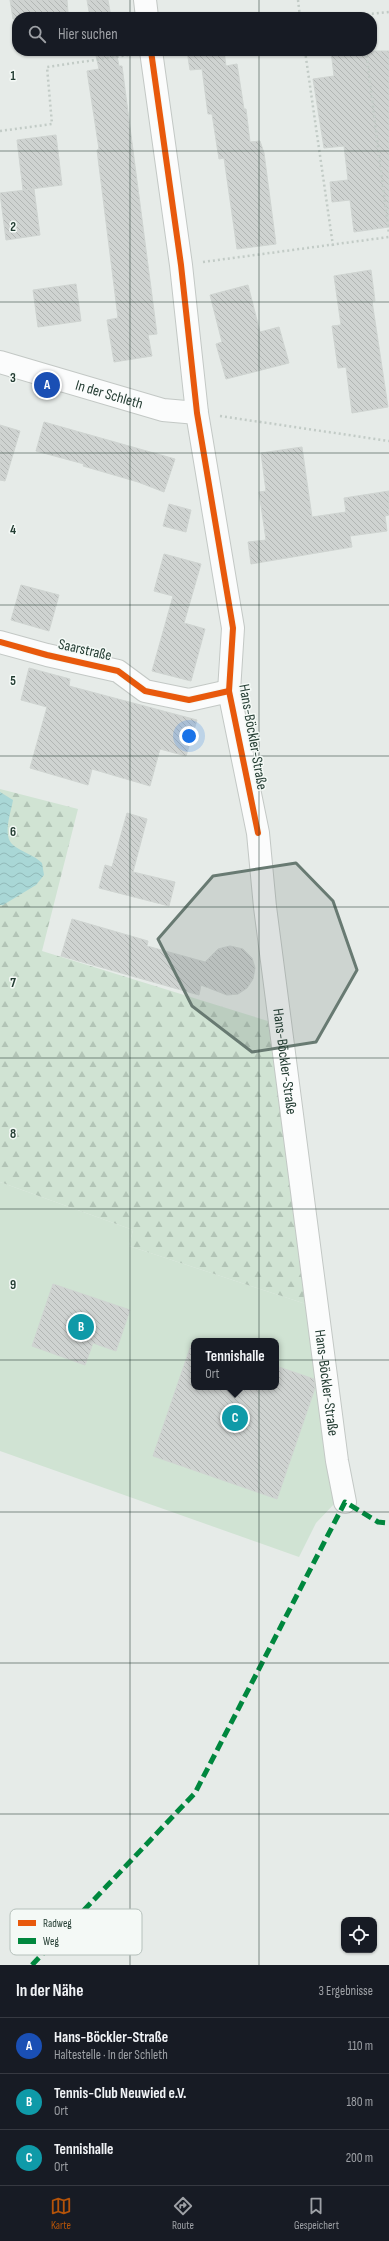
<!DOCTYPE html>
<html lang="de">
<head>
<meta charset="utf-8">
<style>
  :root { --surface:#171b24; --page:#242831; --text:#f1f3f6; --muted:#9ea1a6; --line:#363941; --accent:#b45309 }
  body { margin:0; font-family:"Sofia Sans Condensed",sans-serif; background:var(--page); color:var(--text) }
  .controls { position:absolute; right:12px; bottom:12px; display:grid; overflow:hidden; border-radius:8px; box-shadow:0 1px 3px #0004 }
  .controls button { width:36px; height:36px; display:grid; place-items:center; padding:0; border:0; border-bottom:1px solid var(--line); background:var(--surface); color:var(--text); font:20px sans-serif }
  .you { position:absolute; left:189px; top:736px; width:14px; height:14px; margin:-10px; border:3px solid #fff; border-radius:50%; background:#1a73e8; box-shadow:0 0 0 6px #1a73e833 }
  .badge { display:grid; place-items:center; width:26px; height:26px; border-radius:50%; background:var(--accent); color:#fff; font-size:13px; font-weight:700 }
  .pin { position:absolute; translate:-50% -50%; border:2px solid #fff; box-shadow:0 1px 4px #0006 }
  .popup { position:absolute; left:191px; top:1338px; width:88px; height:52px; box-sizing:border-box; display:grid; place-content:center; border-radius:8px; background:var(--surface); filter:drop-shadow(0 1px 3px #0005); font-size:13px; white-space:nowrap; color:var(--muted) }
  .popup b { font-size:15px; color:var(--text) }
  .popup::after { content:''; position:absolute; left:50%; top:100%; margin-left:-8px; border:8px solid transparent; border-top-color:var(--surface) }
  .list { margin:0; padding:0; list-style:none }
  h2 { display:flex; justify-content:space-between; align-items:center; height:52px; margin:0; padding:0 16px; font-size:17px }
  h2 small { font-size:13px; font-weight:400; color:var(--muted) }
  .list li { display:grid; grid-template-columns:26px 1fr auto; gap:12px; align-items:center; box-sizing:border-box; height:56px; padding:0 16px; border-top:1px solid var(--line) }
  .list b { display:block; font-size:15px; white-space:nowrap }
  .list p { margin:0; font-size:13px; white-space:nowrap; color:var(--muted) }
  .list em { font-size:13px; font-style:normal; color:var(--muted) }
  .icon { flex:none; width:22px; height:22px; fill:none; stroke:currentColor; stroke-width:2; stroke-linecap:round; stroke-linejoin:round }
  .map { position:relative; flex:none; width:389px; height:1965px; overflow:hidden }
  .search { position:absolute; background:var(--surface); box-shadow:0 1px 3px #0004; left:12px; right:12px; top:12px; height:44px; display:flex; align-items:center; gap:10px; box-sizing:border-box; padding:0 14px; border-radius:16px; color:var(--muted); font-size:15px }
  .sheet { height:220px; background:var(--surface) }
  nav { display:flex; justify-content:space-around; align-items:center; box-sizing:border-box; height:56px; border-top:1px solid var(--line); background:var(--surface); font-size:11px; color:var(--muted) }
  nav a { display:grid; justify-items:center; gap:2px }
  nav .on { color:var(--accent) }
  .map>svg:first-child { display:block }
</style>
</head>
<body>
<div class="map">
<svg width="389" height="1965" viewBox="0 0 389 1965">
  <defs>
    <pattern id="forest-firs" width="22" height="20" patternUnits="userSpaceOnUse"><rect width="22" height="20" fill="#d0e3d3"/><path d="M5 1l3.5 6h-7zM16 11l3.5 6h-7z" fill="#b2c4b6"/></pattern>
    <pattern id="water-waves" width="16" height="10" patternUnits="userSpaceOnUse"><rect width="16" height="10" fill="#a9d7d6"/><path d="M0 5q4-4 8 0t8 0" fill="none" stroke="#91b9b8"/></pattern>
    <pattern id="building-back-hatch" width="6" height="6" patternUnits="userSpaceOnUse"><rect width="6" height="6" fill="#cfd3d1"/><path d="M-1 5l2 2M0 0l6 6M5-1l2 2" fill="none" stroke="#b2b6b4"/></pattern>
  </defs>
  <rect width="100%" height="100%" fill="#e6ebe8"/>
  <path fill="#d0e3d3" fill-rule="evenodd" d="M0 1182 133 1230 129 1246 309 1305 335 1503 316 1523 299 1557 0 1451ZM194 1341H276V1387H194Z"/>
  <polygon fill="url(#forest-firs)" points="0,789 78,809 42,951 271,1022 309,1305 129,1246 133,1230 0,1182"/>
  <path fill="url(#water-waves)" d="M0 792 13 800C11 813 2 835 13 845 22 852 34 855 42 863L44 875 36 885 3 905H0Z"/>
  <g fill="url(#building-back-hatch)" stroke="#cfd4d1">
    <polygon points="10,0 67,0 68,12 13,19"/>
    <polygon points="87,0 108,0 111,17 90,17"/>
    <polygon points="95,51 116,51 119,66 122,66 157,334 148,335 152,356 114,362 107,320 118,318 97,150 99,149 87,71 99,69"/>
    <polygon points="187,51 224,51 226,66 237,64 244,109 246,109 250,142 260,141 264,153 276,244 237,249 224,158 219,159 212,114 208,114 202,69 190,70"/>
    <polygon points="331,51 389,51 389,227 354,232 350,200 332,202 330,182 348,180 344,146 324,148 313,79 334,76"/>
    <polygon points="56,135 62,185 23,190 17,140"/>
    <polygon points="34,189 40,235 6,240 0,193"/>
    <polygon points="371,270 375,301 372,301 388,407 352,413 346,367 338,368 332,326 341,325 334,276"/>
    <polygon points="76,284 81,321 38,327 33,290"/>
    <polygon points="248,285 260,332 279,327 289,363 226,379 216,344 222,342 210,295"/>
    <polygon points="44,422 175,459 164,492 138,482 83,466 84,464 36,451"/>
    <polygon points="0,425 20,431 5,481 0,480"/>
    <polygon points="302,447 312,517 346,512 344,498 389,491 389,515 385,516 387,531 350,536 352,547 251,564 248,542 266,540 259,492 266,491 261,453"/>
    <polygon points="169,504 191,510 186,532 163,526"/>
    <polygon points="164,554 201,564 184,623 205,629 191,681 152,671 173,596 154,591"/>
    <polygon points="21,585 59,595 49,631 11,620"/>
    <polygon points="29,668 70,679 69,686 197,720 186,756 160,749 150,786 92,769 88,785 30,768 47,707 21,700"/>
    <polygon points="127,813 147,819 133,872 175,882 169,906 99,888 105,865 112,867"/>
    <polygon points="72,919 148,941 147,946 205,962 218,949 230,946 243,949 252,958 255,968 253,979 247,988 238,994 227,995 201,985 199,995 61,956"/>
    <polygon points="53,1284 130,1310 116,1351 93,1343 85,1365 32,1346"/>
    <polygon points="191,1345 194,1345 194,1387 276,1387 276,1366 314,1379 315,1388 277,1499 153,1456"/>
  </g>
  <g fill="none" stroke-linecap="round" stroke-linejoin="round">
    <g stroke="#c3c8c5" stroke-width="24">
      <g id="minor">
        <polyline points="145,0 147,17"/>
        <path id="s1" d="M151 51 181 265 197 413 233 628 229 691 258 833 265 907 337 1461 345 1502"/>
        <path id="s2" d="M0 362 163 410 197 413"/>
        <polyline points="0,642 47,655 118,671 145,691 189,700 229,691"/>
      </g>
    </g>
    <g stroke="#c2cbc6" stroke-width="2.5" stroke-dasharray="2 3" stroke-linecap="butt">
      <polyline points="298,0 300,17"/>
      <polyline points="342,17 389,12"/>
      <polyline points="305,51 333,246"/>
      <polyline points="366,51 389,234"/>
      <polyline points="0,131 52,124 47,67 129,55"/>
      <polyline points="203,262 389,237"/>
      <polyline points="220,416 389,441"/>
    </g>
    <use href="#minor" stroke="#fbfcfc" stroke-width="22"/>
    <polyline stroke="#00873e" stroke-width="5" stroke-dasharray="10 5" stroke-linecap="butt" points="32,1965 195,1793 345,1502 378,1522 389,1523"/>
    <g stroke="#f4f9f6" stroke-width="8">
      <g id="cycleway">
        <polyline points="151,51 181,265 197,413 233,628 229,691 258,833"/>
        <polyline points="0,642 47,655 118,671 145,691 189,700 229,691"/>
      </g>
    </g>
    <use href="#cycleway" stroke="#e8590c" stroke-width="6"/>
  </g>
  <path fill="#687a72" fill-opacity="0.2" stroke="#687a72" stroke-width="3" stroke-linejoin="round" d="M296 863 333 901 357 970 316 1042 252 1052 192 1006 158 939 213 876Z"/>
  <path fill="none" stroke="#243d33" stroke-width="1" stroke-opacity="0.55" d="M130 0V17M259 0V17M130 51V1965M259 51V1965M0 151H389M0 302H389M0 453H389M0 605H389M0 756H389M0 907H389M0 1058H389M0 1209H389M0 1360H389M0 1512H389M0 1663H389M0 1814H389"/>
  <g text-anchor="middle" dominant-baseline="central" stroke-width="3" stroke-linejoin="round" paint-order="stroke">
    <g font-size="15" fill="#243d33" stroke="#f4f9f6">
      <text stroke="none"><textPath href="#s2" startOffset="114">In der Schleth</textPath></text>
      <text transform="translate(85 650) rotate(13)">Saarstraße</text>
      <text transform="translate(253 737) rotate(80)">Hans-Böckler-Straße</text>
      <text stroke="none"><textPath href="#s1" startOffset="1021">Hans-Böckler-Straße</textPath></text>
      <text stroke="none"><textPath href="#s1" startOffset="1345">Hans-Böckler-Straße</textPath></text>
    </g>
  </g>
  <rect x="10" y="1909" width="132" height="46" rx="6" fill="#f4f9f6" stroke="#b6c1bc" stroke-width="1"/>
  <rect x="18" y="1920" width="18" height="6" fill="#e8590c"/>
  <rect x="18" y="1938" width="18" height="6" fill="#00873e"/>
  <g font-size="11" fill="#243d33">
    <text x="43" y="1927">Radweg</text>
    <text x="43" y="1945">Weg</text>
  </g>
  <g font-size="13" text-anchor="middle" font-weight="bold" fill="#243d33" stroke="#f4f9f6" stroke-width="3" stroke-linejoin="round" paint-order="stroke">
    <text x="13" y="80">1</text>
    <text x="13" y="231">2</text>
    <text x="13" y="382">3</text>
    <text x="13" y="534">4</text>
    <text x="13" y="685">5</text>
    <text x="13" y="836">6</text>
    <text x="13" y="987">7</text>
    <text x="13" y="1138">8</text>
    <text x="13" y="1289">9</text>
  </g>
</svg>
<div class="controls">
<button><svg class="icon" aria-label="locate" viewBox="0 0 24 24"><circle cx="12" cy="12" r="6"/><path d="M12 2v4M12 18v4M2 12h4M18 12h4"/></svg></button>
</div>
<div class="you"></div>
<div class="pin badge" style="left:47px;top:385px;background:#1a4fb4">A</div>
<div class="pin badge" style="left:81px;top:1327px;background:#0f9aa8">B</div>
<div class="pin badge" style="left:235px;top:1418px;background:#0f9aa8">C</div>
<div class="popup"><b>Tennishalle</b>Ort</div>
<div class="search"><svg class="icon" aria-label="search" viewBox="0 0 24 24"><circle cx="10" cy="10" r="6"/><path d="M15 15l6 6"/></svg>Hier suchen</div>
</div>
<section class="sheet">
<h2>In der Nähe<small>3 Ergebnisse</small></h2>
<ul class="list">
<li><span class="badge" style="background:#1a4fb4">A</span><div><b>Hans-Böckler-Straße</b><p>Haltestelle · In der Schleth</p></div><em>110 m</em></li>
<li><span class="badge" style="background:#0f9aa8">B</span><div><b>Tennis-Club Neuwied e.V.</b><p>Ort</p></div><em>180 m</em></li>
<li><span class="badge" style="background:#0f9aa8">C</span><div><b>Tennishalle</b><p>Ort</p></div><em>200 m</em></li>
</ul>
</section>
<nav>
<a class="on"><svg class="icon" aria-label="map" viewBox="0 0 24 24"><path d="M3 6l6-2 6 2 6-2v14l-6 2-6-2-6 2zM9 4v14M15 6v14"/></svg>Karte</a>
<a><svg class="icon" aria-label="directions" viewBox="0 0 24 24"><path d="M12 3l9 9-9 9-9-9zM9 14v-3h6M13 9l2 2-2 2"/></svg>Route</a>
<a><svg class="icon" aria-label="saved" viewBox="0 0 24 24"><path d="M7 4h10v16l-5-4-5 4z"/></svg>Gespeichert</a>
</nav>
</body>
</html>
